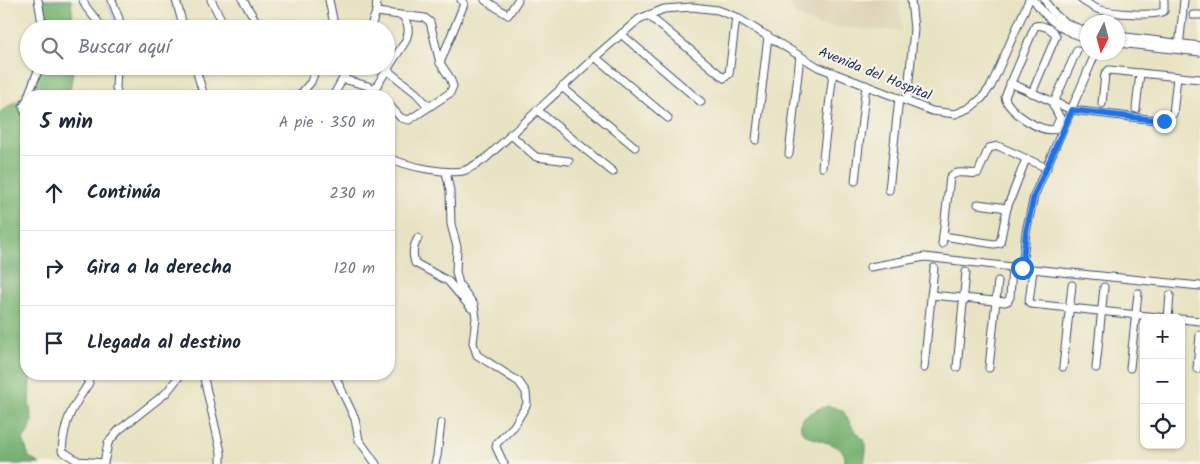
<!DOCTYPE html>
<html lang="es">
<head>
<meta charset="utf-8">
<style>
  :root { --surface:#fff; --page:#f2f2f3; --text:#1f2937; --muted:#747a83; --line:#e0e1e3 }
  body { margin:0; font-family:Kalam,sans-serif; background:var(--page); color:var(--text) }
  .controls { position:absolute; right:15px; bottom:15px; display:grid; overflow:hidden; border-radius:10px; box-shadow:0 1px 4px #0004 }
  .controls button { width:45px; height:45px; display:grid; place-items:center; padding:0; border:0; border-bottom:1px solid var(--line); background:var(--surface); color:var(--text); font:25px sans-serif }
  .compass { position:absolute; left:1080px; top:15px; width:45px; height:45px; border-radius:50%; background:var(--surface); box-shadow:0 1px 4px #0004; rotate:186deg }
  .stop { position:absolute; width:15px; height:15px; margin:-11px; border:4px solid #1a73e8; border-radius:50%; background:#fff }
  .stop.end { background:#1a73e8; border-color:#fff; box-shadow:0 1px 5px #0008 }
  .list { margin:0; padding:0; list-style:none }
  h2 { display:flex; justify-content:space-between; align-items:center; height:65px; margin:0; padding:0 20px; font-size:21px }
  h2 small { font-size:16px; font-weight:400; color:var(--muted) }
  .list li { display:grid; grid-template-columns:32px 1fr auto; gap:15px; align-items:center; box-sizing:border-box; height:75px; padding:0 20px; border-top:1px solid var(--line) }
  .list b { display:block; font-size:19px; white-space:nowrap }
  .list em { font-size:16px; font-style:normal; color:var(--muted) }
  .icon { flex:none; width:28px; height:28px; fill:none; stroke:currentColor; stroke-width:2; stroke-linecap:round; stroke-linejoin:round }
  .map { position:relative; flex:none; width:1200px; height:464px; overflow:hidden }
  .search { position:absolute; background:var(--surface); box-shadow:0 1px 4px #0004; left:20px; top:20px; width:375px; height:55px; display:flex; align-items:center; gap:12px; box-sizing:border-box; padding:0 18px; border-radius:28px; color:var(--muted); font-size:19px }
  .panel { position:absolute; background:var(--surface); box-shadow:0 1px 4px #0004; left:20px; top:90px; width:375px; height:290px; border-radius:20px }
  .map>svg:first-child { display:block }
</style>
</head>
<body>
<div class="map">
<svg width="1200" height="464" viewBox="0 0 1200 464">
  <rect width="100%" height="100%" fill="#f7f3e8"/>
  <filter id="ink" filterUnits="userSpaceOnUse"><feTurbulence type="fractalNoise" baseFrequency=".02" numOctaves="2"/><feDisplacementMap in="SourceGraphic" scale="10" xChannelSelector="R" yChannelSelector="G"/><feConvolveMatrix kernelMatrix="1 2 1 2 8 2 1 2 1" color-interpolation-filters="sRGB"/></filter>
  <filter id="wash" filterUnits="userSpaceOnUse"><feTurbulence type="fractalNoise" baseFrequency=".0096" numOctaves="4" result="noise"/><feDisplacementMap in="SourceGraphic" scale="20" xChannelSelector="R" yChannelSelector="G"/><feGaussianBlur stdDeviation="1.12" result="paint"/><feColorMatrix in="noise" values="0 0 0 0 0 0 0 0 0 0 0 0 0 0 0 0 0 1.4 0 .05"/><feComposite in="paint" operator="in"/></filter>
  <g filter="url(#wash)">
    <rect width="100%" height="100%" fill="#e8e3c2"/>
    <polygon fill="#ded3b6" points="788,0 900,0 901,31 818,26 796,15"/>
    <g fill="#77b271" stroke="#497068">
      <polygon points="41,0 71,0 73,23 76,29 51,29 46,21"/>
      <polygon points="42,66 74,66 69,96 29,96"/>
      <polygon points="16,101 26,101 26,374 35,374 30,377 29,403 32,420 30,429 23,439 29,457 40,464 0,464 0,112"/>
      <path d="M828 406 836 408 843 411 853 428 862 438 866 444V451L864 464H845C845 460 845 455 843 452 832 437 790 442 803 418L818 409Z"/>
    </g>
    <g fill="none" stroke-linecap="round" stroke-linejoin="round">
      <g stroke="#56a4cf" stroke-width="1">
        <polyline points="106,0 116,23 115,26"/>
        <polyline points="113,86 113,70"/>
      </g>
    </g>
  </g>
  <g filter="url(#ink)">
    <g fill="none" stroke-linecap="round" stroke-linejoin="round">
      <g stroke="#3a4a6d" stroke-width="9">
        <g id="minor">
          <polyline points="38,0 43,29"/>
          <polyline points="83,0 86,7 103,28 120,28"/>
          <polyline points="112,0 119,19 120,29"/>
          <polyline points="176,0 184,29"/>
          <polyline points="211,0 220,17"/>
          <polyline points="243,0 261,29"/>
          <polyline points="329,0 335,29"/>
          <polyline points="485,0 508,15 518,0"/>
          <path d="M1034 0C1047 20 1064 33 1088 38"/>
          <path d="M1045 0C1053 17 1070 27 1088 31"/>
          <path d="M1082 0C1088 4 1094 8 1100 10 1111 13 1156 17 1164 11V0"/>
          <polyline points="376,12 425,18 430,22 440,63 450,78 453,86 450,93 409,120 401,118 389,105"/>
          <polyline points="648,15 724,78 729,74 736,17"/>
          <polyline points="1193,15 1200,15"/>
          <polyline points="370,29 376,12 377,0"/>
          <polyline points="621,34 701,102"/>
          <polyline points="1118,36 1200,46"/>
          <polyline points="1118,43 1200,52"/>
          <polyline points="1179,47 1184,0"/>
          <polyline points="595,57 668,118"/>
          <polyline points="440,63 464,4 461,0"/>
          <polyline points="117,66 116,88 118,96"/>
          <polyline points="195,66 204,96"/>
          <polyline points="387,70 416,93 429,107"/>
          <polyline points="343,79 368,86 379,96"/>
          <polyline points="1010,83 1072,110 1164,121"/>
          <polyline points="562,87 635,147"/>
          <path d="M374 90 405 42C410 31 409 26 403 16"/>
          <path d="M1032 93 1056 36C1053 29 1042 24 1035 26L1005 97C1007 111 1042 134 1055 129L1060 118 1053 105 1077 50"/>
          <polyline points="28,96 40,66"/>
          <polyline points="299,96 311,82 317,66"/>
          <polyline points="333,96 350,66"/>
          <polyline points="26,101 23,107 26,114"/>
          <polyline points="907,101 914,29 911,0"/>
          <polyline points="1102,104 1105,74 1109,70 1200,79"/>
          <polyline points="1136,109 1140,73"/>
          <polyline points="537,110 613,172"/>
          <polyline points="1173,114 1177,77"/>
          <polyline points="510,134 536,157 569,161"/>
          <polyline points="756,140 768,36"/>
          <polyline points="789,154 800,56"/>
          <path d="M389 158C407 166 443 174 463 171 470 169 477 163 484 160L595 57 639 19 664 9 692 7 718 10 736 17 818 67 932 111 955 114 970 108 982 98 991 86 1029 0"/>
          <polyline points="822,167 833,72"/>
          <polyline points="446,172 450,191 451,224 457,247 456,272 459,284 474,305 476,318 473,343 477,355 519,382 526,392 527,404 521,414 514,426 497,443 496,447 504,464"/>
          <polyline points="855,181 866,85"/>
          <polyline points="889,190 899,98"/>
          <polyline points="978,204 1007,208"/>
          <polyline points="943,236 994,244 1000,243 1007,208 1026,159"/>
          <path d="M418 238C413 247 412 253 415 263L448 281 471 308"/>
          <path d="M942 244 950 177C957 169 968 175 978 173L989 148 998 146 1047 168"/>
          <polyline points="870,267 925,257 1012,267 1200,286"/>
          <polyline points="1022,268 1026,232 1034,196 1096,52"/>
          <polyline points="1033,270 1029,302 1031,304 1167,318"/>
          <polyline points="931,295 1005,302 1008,301 1010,297 1012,267"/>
          <polyline points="1168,318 1170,295"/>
          <polyline points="1181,319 1200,321"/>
          <polyline points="957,367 966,272"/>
          <polyline points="1063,367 1072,285"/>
          <polyline points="924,368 934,268"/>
          <polyline points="989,368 998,281"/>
          <polyline points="1096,368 1104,287"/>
          <polyline points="1130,368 1138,293"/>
          <polyline points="1197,369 1200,335"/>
          <path d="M84 374 89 383C72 408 64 420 62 451L78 461 104 463 108 443 119 430 166 393 181 374"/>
          <polyline points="203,374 221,452 221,464"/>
          <polyline points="334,374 355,419 359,440 376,464"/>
          <polyline points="435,464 437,456 441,423"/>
        </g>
      </g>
      <use href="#minor" stroke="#fff" stroke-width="7"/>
    </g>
  </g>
  <g fill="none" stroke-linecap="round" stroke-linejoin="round" filter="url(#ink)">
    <polyline stroke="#1a73e8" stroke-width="6" points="1022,268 1026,232 1034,196 1072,110 1164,121"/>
  </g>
  <g text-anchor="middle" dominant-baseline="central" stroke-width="4.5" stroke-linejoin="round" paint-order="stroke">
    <g font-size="14" fill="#1b2f5e" stroke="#f7f3e8">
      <text transform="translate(875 74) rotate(22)">Avenida del Hospital</text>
    </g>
  </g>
</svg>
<div class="controls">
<button>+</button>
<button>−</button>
<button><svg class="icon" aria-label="locate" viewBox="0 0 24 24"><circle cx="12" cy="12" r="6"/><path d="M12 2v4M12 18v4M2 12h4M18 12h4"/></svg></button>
</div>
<svg class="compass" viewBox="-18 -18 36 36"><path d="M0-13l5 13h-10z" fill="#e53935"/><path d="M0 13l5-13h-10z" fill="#747a83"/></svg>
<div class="stop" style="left:1022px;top:268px"></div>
<div class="stop end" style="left:1164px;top:121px"></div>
<div class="search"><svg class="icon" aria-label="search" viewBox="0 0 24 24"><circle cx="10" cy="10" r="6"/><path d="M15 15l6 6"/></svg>Buscar aquí</div>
<section class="panel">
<h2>5 min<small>A pie · 350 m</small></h2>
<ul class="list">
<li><svg class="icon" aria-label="ahead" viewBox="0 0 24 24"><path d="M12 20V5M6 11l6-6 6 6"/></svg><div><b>Continúa</b></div><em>230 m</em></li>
<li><svg class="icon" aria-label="right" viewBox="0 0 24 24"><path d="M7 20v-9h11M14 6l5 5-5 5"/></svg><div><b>Gira a la derecha</b></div><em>120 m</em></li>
<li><svg class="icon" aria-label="arrive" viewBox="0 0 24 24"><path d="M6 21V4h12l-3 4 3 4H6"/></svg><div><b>Llegada al destino</b></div></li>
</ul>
</section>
</div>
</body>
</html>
